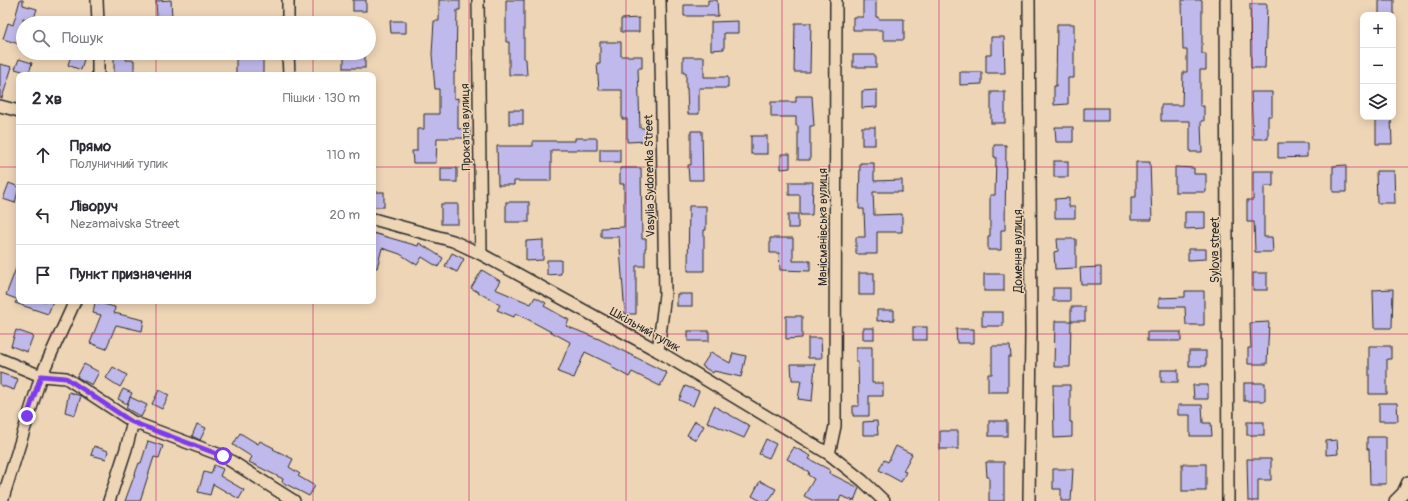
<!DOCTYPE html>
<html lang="uk">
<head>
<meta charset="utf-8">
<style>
  :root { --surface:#fff; --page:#f7f7f7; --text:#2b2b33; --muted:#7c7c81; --line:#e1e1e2 }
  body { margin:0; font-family:Pangolin,sans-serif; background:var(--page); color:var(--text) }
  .controls { position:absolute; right:12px; top:12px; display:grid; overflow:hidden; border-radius:8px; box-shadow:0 2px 10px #0003 }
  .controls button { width:36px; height:36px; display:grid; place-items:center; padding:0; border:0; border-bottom:1px solid var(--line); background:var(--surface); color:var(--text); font:20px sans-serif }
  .stop { position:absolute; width:12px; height:12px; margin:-9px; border:3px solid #7c3aed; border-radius:50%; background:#fff }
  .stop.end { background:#7c3aed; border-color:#fff; box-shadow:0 1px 4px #0008 }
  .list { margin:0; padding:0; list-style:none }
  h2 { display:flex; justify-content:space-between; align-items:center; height:52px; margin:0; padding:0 16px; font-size:17px }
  h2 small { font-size:13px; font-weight:400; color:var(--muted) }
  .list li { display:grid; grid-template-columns:26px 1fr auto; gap:12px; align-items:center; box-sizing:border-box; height:60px; padding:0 16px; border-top:1px solid var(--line) }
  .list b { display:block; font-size:15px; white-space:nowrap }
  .list p { margin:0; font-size:13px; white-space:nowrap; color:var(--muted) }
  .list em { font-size:13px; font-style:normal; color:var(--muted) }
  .icon { flex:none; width:22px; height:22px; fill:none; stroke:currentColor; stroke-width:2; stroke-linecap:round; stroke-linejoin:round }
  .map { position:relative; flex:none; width:1408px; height:501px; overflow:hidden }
  .search { position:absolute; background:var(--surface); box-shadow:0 2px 10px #0003; left:16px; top:16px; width:360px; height:44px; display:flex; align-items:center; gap:10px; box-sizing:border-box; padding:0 14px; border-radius:22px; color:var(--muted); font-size:15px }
  .panel { position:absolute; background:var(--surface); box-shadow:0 2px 10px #0003; left:16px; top:72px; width:360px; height:232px; border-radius:8px }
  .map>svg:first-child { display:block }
</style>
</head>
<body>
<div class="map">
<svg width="1408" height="501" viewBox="0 0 1408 501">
  <rect width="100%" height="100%" fill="#eed5b6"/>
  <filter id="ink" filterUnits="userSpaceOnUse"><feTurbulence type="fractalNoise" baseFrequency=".025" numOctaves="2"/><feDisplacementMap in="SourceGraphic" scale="8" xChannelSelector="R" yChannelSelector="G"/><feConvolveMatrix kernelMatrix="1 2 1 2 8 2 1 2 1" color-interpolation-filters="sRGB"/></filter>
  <g filter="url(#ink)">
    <g fill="#c0b9eb" stroke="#2b2b2b">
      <polygon points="20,0 23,0 23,5 37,9 33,21 23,18 23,32 19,44 3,39 8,23 13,25"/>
      <polygon points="171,0 172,18 157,18 156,1"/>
      <rect x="353" y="0" width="13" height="11"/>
      <polygon points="439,0 460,0 460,10 457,10 456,72 454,72 454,99 458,98 458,129 470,128 470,138 437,138 436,163 413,163 412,151 417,151 417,129 424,129 424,114 439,114 439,89 435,89 432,54 434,21 439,21"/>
      <polygon points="506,0 524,0 524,59 526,59 527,75 509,75 509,42 506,42"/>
      <polygon points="708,0 717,0 718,16 684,16 684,5 708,5"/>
      <polygon points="863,0 876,0 876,17 878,17 879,19 904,19 904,40 883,40 883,30 853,30 853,17 863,17"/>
      <polygon points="1182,0 1202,0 1202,54 1206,54 1206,70 1200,70 1200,106 1204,106 1204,121 1201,121 1202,152 1190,152 1190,121 1161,121 1161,105 1182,105 1183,72 1187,72 1187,50 1183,50"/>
      <rect x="1379" y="0" width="15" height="15"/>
      <polygon points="1250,4 1267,4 1265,68 1251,68"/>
      <polygon points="639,18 639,32 621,32 621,19"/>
      <polygon points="390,21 406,21 406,33 391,33"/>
      <polygon points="738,21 738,33 724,33 724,49 711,50 711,22"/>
      <polygon points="795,23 811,23 810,72 794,72"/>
      <polygon points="1057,24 1074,24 1074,78 1068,78 1068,104 1054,105 1054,86 1056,86"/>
      <polygon points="991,37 1004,37 1005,73 986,73 986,55 991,55"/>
      <polygon points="600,42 621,42 621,56 642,56 642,68 638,68 640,128 648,128 648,141 627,142 627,119 622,119 622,90 599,90 597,63 600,63"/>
      <polygon points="114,53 126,53 126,60 134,60 134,75 114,75"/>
      <polygon points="71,55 84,59 81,70 68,65"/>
      <rect x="344" y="55" width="21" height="13"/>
      <rect x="853" y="55" width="23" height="12"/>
      <rect x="236" y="57" width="27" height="18"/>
      <polygon points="683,57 704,57 704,77 728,77 728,88 699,88 699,114 688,114 687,88 686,88 686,73 683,73"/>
      <polygon points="19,59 32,63 29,73 15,69"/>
      <polygon points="0,64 12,67 2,98 0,97"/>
      <polygon points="960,72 982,72 982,84 960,85"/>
      <polygon points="877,90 877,107 862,108 862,91"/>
      <rect x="991" y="92" width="14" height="31"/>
      <polygon points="1251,92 1272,92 1272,116 1268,116 1268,139 1253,139"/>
      <polygon points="796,96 812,96 814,126 810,126 810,160 798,160 798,126 796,126 796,117 771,117 771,102 796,102"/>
      <rect x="1084" y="108" width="24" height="13"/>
      <rect x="509" y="110" width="14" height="14"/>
      <polygon points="1376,117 1391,117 1392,144 1376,144"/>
      <rect x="862" y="127" width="13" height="18"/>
      <polygon points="1055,127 1073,127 1073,142 1056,142"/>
      <polygon points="691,131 702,131 703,180 689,180 688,165 691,165"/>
      <rect x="751" y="136" width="16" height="18"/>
      <polygon points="575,138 597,138 597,150 551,150 551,181 514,181 514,185 498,185 497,146 533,146 533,141 575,141"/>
      <polygon points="1278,143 1307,143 1307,157 1278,158"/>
      <polygon points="994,145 1006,145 1005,230 1001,230 1001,250 988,250 988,236 990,236 990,195 995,195 996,157 994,157"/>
      <rect x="600" y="149" width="20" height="13"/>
      <polygon points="781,154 790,154 790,168 781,169"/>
      <rect x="1054" y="161" width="14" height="16"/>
      <polygon points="1136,162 1150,162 1152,220 1131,220 1131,197 1136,197"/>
      <polygon points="860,163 874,163 874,181 902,180 902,192 873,192 874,215 902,214 902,232 877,232 877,254 856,254 856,237 865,237 864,209 859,209"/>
      <polygon points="1346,165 1346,192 1333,192 1333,166"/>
      <polygon points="1175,167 1194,168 1194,174 1206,174 1206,192 1175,192"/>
      <rect x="441" y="168" width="16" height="14"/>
      <polygon points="620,168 641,168 642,239 646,239 646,248 645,248 645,266 636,266 636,314 625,314 619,237 601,237 601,228 624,227 624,184 620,184"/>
      <polygon points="1253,171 1273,171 1273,186 1264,186 1264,237 1272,237 1273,252 1255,252 1254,222 1247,222 1247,200 1253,200"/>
      <polygon points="1376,171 1394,171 1395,203 1377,203"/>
      <polygon points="789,182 813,182 812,215 800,215 800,195 789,195"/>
      <polygon points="9,183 19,187 15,203 3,199"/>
      <rect x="373" y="192" width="11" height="15"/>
      <polygon points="1069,198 1069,207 1075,207 1075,218 1055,218 1055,199"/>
      <rect x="506" y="202" width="23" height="20"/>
      <rect x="441" y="204" width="17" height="20"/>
      <polygon points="689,206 706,206 706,230 704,230 704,271 688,271"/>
      <polygon points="1185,212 1205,212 1205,228 1185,229"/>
      <rect x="788" y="214" width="10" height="14"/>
      <polygon points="373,233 418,246 419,243 443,258 438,267 422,257 417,265 400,254 382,248 377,268 373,268"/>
      <polygon points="770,238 793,238 793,261 810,261 810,271 780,270 779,253 770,253"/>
      <polygon points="1057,239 1076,239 1076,268 1055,269 1054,252 1058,251"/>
      <polygon points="543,240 543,260 526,261 526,241"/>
      <polygon points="1188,249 1206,249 1206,259 1188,260"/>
      <polygon points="452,253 464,259 457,272 445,266"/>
      <polygon points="547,260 561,260 561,274 547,275"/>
      <polygon points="18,263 19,263 19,300 6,295"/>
      <polygon points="1101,267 1101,284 1081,284 1080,268"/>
      <polygon points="482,270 500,281 495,289 531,304 535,297 546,303 544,306 569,320 566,326 599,339 667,373 660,386 632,372 629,377 611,367 612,365 585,352 574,378 558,372 570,342 516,313 514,317 497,310 500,305 471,288"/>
      <rect x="859" y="273" width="15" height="22"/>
      <rect x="1253" y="273" width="14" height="17"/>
      <rect x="984" y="274" width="20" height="17"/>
      <rect x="1053" y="288" width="17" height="13"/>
      <polygon points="1393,289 1392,328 1374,328 1373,290"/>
      <polygon points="1185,291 1204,291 1204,325 1186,325 1185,307 1159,307 1159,298 1185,297"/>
      <rect x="677" y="294" width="15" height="12"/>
      <polygon points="16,301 53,301 48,314 15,303"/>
      <polygon points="95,302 115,307 114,313 144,320 142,331 116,325 106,349 90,343 101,315 93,313"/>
      <rect x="1071" y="307" width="14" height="14"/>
      <polygon points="877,310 894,310 894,320 877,321"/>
      <rect x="982" y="312" width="21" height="14"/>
      <polygon points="786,316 802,316 802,338 786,339"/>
      <polygon points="1055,321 1071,321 1070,367 1054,367"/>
      <polygon points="1269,322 1267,364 1248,364 1248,348 1251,348 1250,323"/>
      <rect x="913" y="327" width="14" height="13"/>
      <rect x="863" y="328" width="11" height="11"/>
      <polygon points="956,329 974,329 974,343 957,343"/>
      <polygon points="16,330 33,336 27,352 11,346"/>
      <rect x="688" y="331" width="21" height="10"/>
      <rect x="1147" y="332" width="34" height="9"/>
      <polygon points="808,338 821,338 822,358 808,358"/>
      <polygon points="992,346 1010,346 1011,357 1008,357 1008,392 988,392 988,374 992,374"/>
      <polygon points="1369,346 1391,346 1391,359 1387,359 1387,394 1369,394"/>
      <polygon points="856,347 872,347 872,383 883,383 883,396 869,396 869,416 853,416 853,406 859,406 858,362 856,362"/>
      <rect x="1189" y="351" width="17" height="15"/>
      <polygon points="711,352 730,363 733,353 746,356 741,377 714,371 713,373 702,366"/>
      <polygon points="84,364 99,372 92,385 77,377"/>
      <polygon points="791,364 815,364 812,401 798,399 801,380 792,380"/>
      <polygon points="113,367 127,375 120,387 106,378"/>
      <rect x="1161" y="370" width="17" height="12"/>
      <polygon points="0,373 18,379 14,390 0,385"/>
      <rect x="1244" y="383" width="21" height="18"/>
      <polygon points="1053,385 1070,385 1070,422 1072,422 1072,437 1054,438"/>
      <polygon points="1193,385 1208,385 1208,399 1194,399"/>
      <polygon points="685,386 699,391 693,406 679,400"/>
      <polygon points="123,389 132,393 127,404 118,399"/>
      <polygon points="159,390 169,395 162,409 152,404"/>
      <polygon points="69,392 81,396 75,415 65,412"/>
      <polygon points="130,397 147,405 141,417 126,408"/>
      <polygon points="1379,403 1397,403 1398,421 1379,421"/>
      <polygon points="1178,405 1202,405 1203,423 1211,423 1212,436 1190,436 1190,415 1178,415"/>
      <polygon points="714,406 750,426 744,438 707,422"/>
      <polygon points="695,421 704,426 696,440 687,435"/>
      <polygon points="877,421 878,435 863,435 863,422"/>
      <rect x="989" y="421" width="18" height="15"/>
      <rect x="1247" y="422" width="17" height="13"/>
      <polygon points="197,424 206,428 200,440 192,436"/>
      <rect x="940" y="431" width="18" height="18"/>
      <polygon points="240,433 258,444 260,441 274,448 273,449 293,459 289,467 300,474 298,476 315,486 309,496 282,482 283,479 249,462 252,457 233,445"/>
      <polygon points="1367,437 1386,437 1386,484 1370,484 1369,449 1367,449"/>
      <polygon points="766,439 776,444 769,458 759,454"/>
      <polygon points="1337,440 1338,454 1326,455 1326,441"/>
      <polygon points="148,441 163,446 159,458 154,457 140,501 125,501 139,463 141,463"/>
      <polygon points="94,446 108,451 106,459 91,455"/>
      <polygon points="896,446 912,454 903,471 906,472 901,482 879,470 884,460 888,462"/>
      <polygon points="794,447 811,456 809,459 830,470 829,473 859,488 854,501 841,496 839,501 814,501 804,496 814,479 808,475 809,472 787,459"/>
      <polygon points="1247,459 1271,459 1271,480 1258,480 1258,501 1248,501"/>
      <polygon points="986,462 1004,462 1004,501 989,501 989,477 987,477"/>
      <rect x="1182" y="464" width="24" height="27"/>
      <polygon points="214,465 223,469 220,476 244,490 239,499 213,484 210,495 198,492 204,472 211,474"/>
      <polygon points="1053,469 1073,469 1071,501 1061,501 1061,489 1053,489"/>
      <polygon points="760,481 776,489 769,501 761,501 752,496"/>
    </g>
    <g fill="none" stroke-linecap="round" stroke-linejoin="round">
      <g stroke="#2b2b2b" stroke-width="14">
        <g id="street">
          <polyline points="97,0 98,23"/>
          <polyline points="288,0 288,23"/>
          <polyline points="478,0 481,254"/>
          <polyline points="1226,0 1228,501"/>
          <polyline points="98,53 98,75"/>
          <polyline points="288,53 289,75"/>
          <polyline points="0,106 19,111"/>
          <polyline points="373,219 453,241 481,254 658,351 829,454 863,481 884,501"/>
          <polyline points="658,351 665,294 660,0"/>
          <polyline points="0,359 41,376 66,378 133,422 223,456 294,501"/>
          <polyline points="829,454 835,426 836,0"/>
          <polyline points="2,501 41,376 75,301"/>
          <polyline points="109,501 126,449 133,422"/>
          <polyline points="1029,501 1031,333 1029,0"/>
          <polyline points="1395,501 1403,493 1408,482"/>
        </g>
      </g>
      <use href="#street" stroke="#eed5b6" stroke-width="11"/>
    </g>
  </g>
  <g fill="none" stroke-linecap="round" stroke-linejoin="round" filter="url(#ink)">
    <polyline stroke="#7c3aed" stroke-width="5" points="27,416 41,376 66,378 132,422 223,456"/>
  </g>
  <path fill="none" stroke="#c2185b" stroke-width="1" stroke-opacity="0.55" d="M156 0V23M313 0V23M469 0V501M626 0V501M782 0V501M939 0V501M1095 0V501M1252 0V501M156 53V75M313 53V75M0 167H19M373 167H1408M156 301V501M313 301V501M0 334H1408"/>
  <g text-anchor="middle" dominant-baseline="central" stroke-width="3" stroke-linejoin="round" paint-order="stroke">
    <g font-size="12" fill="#2b2b2b" stroke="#eed5b6">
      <text transform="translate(466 127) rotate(-91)">Прокатна вулиця</text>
      <text transform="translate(650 176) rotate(-91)">Vasylia Sydorenka Street</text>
      <text transform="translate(823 227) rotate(-90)">Манісманівська вулиця</text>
      <text transform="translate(1215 250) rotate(-90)">Sylova street</text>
      <text transform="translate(1018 251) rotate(-90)">Доменна вулиця</text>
      <text transform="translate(645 330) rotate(29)">Шкільний тупик</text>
    </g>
  </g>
</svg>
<div class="controls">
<button>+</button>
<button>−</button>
<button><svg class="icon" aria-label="layers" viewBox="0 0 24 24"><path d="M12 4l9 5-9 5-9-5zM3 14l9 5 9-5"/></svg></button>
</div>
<div class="stop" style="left:223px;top:456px"></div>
<div class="stop end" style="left:27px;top:416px"></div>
<div class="search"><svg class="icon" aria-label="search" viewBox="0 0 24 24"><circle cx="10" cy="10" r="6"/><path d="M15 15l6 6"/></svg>Пошук</div>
<section class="panel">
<h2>2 хв<small>Пішки · 130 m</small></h2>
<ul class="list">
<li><svg class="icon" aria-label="ahead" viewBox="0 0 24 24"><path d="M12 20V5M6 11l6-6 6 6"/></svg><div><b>Прямо</b><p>Полуничний тупик</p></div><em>110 m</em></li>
<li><svg class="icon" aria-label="left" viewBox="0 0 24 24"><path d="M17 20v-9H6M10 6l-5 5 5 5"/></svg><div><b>Ліворуч</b><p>Nezamaivska Street</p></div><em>20 m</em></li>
<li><svg class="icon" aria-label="arrive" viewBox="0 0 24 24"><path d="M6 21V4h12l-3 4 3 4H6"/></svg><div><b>Пункт призначення</b></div></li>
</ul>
</section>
</div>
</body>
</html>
